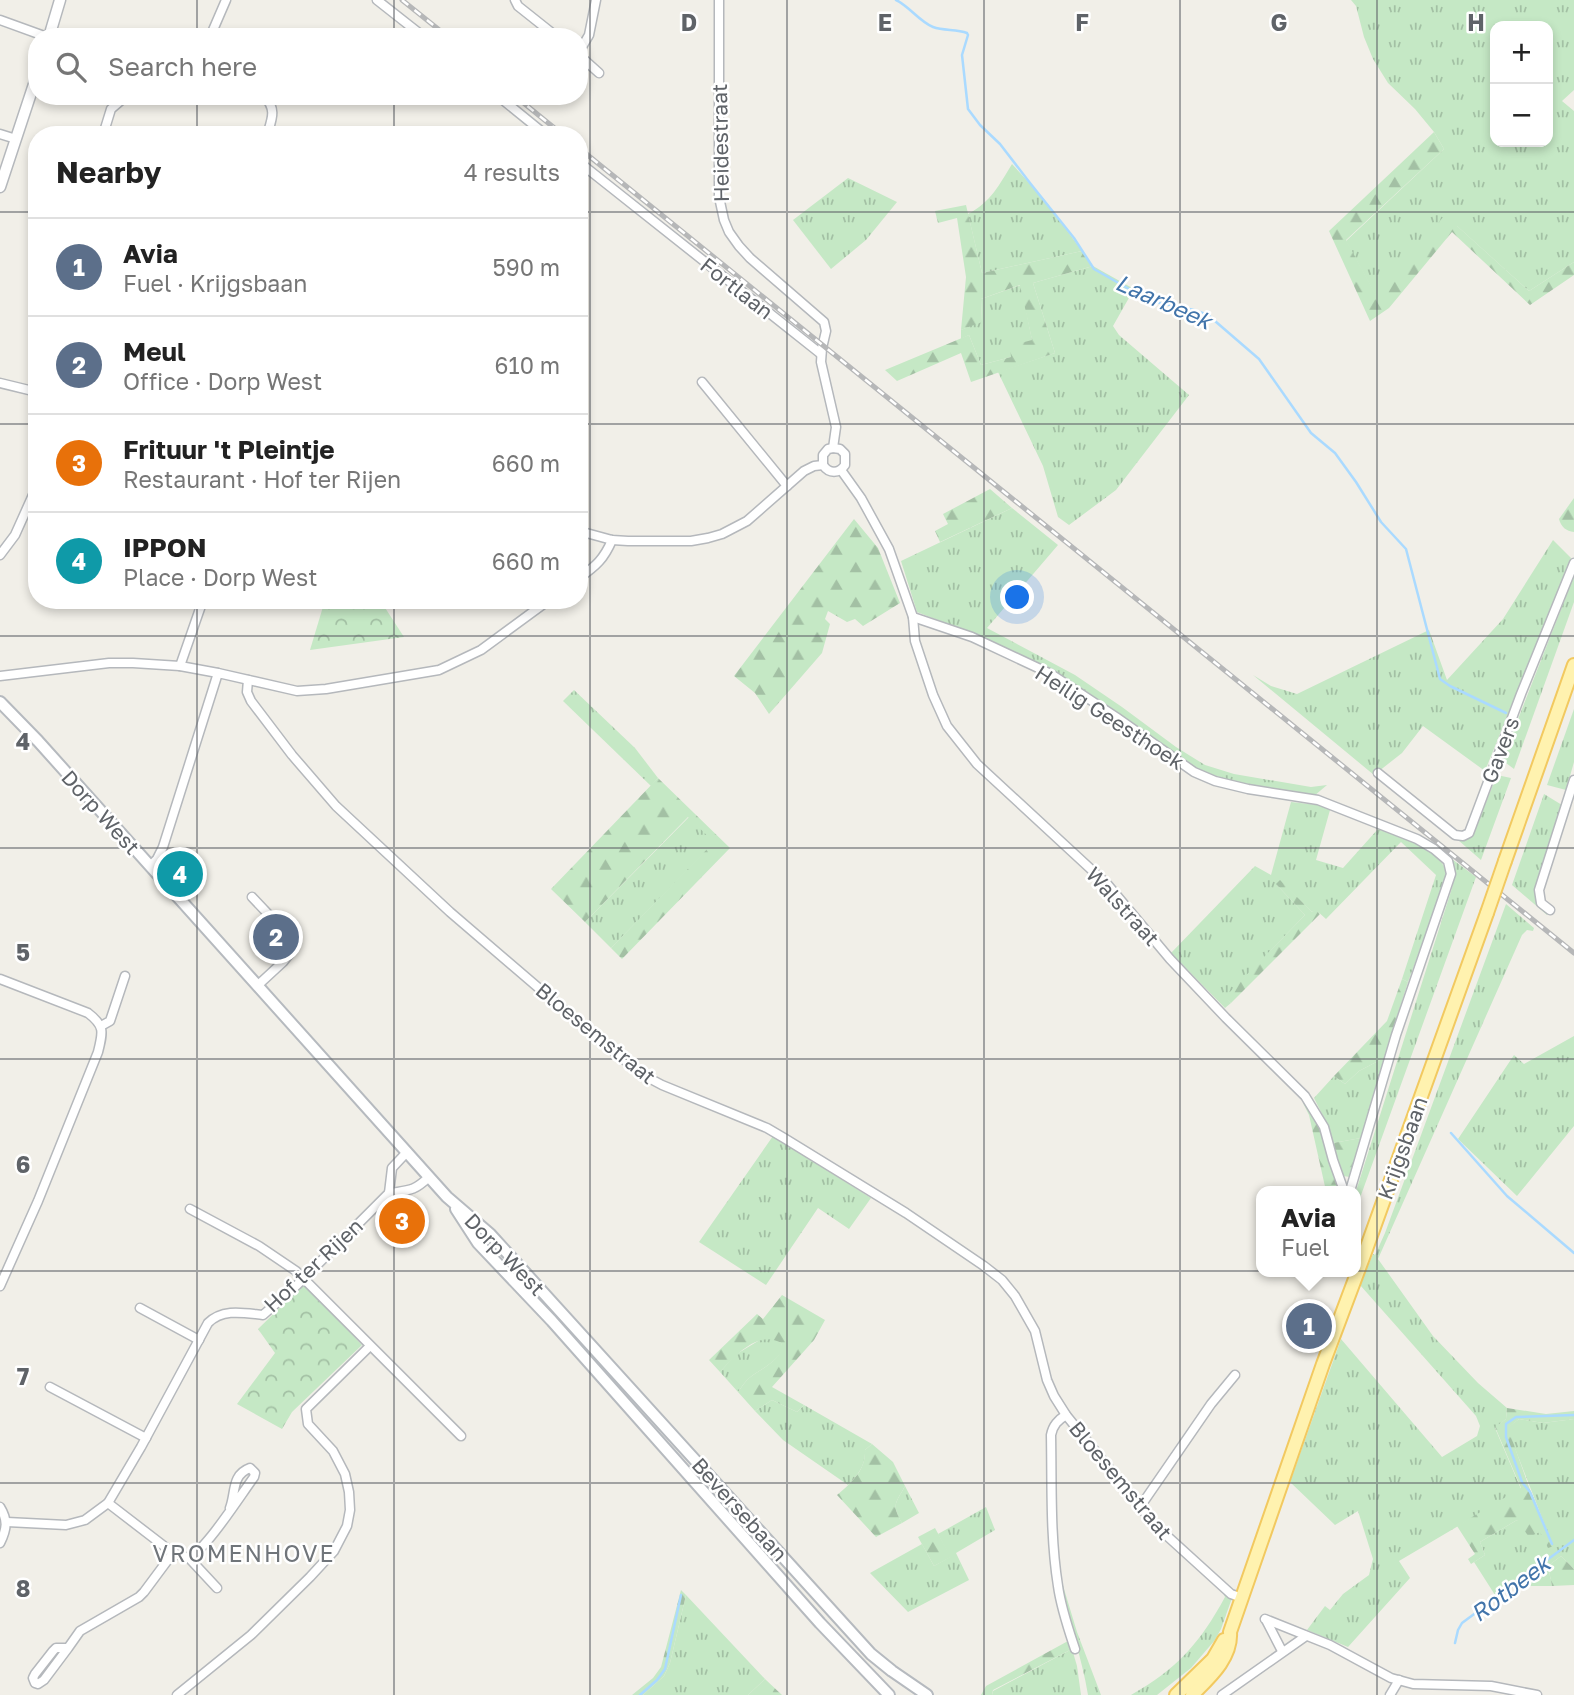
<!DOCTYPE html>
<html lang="en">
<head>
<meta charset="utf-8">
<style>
  :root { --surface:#fff; --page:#f2f2f2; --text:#222; --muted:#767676; --line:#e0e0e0; --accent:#1a73e8 }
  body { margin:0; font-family:"Golos Text",sans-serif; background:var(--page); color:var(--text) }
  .controls { position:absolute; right:21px; top:21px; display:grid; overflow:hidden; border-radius:14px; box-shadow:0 4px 10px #0003 }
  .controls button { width:63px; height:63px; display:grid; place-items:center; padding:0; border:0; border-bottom:2px solid var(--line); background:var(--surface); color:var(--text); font:35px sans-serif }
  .you { position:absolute; left:1018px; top:598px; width:24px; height:24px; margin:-18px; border:5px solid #fff; border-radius:50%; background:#1a73e8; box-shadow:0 0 0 10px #1a73e833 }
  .badge { display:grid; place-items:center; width:46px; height:46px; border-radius:50%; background:var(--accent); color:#fff; font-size:23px; font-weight:700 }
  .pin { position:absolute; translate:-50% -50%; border:4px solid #fff; box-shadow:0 2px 7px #0006 }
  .popup { position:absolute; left:1256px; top:1186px; width:105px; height:91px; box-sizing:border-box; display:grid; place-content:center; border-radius:14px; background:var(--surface); filter:drop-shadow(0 2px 5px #0005); font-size:23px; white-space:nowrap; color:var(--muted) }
  .popup b { font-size:26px; color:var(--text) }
  .popup::after { content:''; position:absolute; left:50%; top:100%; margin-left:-14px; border:14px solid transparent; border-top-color:var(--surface) }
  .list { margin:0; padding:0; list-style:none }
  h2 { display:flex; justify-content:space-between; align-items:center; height:91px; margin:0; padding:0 28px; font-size:30px }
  h2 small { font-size:23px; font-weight:400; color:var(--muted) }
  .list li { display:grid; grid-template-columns:46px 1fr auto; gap:21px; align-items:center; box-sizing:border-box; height:98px; padding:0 28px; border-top:2px solid var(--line) }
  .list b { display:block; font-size:26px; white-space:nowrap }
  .list p { margin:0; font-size:23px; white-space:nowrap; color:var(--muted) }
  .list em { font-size:23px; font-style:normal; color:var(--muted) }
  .icon { flex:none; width:38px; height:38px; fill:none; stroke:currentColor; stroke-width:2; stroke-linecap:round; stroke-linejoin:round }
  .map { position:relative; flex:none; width:1574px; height:1695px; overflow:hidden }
  .search { position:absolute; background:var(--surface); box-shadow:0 4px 10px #0003; left:28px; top:28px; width:560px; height:77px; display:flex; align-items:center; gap:18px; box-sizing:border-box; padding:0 24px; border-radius:28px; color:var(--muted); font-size:26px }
  .panel { position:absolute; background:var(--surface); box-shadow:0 4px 10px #0003; left:28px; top:126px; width:560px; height:483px; border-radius:28px }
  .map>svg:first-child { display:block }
</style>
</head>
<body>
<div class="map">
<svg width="1574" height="1695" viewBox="0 0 1574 1695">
  <defs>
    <pattern id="grass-tufts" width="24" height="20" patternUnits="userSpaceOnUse" patternTransform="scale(1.75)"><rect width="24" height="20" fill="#c5e8c5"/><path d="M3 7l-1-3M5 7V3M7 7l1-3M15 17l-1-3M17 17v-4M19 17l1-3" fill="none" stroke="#a3c0a4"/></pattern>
    <pattern id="forest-firs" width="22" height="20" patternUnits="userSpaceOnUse" patternTransform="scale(1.75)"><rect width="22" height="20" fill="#c5e8c5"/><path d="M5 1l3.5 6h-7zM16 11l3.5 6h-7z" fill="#a3c0a4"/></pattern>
    <pattern id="park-crowns" width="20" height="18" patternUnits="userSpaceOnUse" patternTransform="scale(1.75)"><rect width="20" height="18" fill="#c5e8c5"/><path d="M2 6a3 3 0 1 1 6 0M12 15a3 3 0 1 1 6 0" fill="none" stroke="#a3c0a4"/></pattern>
  </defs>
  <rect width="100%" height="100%" fill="#f1efe8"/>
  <g fill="url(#grass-tufts)" fill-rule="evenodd">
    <path d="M1351 0H1574V90L1562 101 1574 111V262L1529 291 1457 226 1376 296 1346 241 1444 149 1434 132 1415 109 1388 83 1373 59 1364 37 1356 6ZM1495 26H1548V142H1495Z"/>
    <path d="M1012 164 1044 199 1082 251 982 273 968 214C991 202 999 185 1012 164Z"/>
    <polygon points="848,178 897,202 866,240 831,269 793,220"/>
    <polygon points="1093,266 1134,289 1113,326 1119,335 1189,395 1116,490 1069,525 1058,517 1043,466 998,372 1055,353 1033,283"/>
    <polygon points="1021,285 1032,340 1011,357 981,365 969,335 961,339 961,330 982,321 981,299"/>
    <path d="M1012 508 1058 545 987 628 1075 675 1122 707 1176 747 1205 765 1234 774 1311 787 1327 785 1314 796C1272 788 1231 784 1192 767 1147 734 1103 699 1055 673 1011 648 964 630 917 612L901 561Z"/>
    <polygon points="1553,540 1571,558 1485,771 1423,726 1402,753 1374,775 1253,675 1271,686 1297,694 1429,630 1447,680 1503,619"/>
    <polygon points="1574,576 1574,602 1514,769 1502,760"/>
    <polygon points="574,690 635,748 658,778 651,786 563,701"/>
    <polygon points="1574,709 1574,762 1566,790 1547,785"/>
    <polygon points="1497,775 1511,778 1481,860 1458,840 1467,840 1473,834"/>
    <path d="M1544 794 1562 805 1535 890C1535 903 1539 904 1549 911L1547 915 1512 885Z"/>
    <path d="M1291 802 1318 805 1330 810 1316 860 1343 868 1378 829C1397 836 1443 849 1446 873 1446 875 1445 881 1444 884L1408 982 1402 979 1436 875 1401 842 1326 919 1316 910 1312 912 1280 881 1277 885 1305 915 1226 997 1231 1003 1225 1008 1171 953 1255 866 1271 875Z"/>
    <polygon points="689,817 715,842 611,948 585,922"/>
    <polygon points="1452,859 1476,877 1356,1209 1356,1191 1452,888 1455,875"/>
    <polygon points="1506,904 1534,928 1533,931 1527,930 1522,935 1378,1259 1433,1336 1478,1383 1507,1408 1506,1419 1495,1428 1521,1489 1399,1561 1410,1578 1348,1647 1307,1630 1325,1606 1330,1610 1343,1594 1369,1575 1373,1559 1358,1511 1335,1525 1290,1482 1341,1339 1442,1457 1477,1436 1480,1426 1476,1416 1360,1285 1373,1254 1375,1255 1385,1233"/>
    <polygon points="1574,1036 1574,1126 1517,1196 1458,1139 1514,1055 1524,1064"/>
    <polygon points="1384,1058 1361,1138 1333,1143 1327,1124 1314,1098 1334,1076 1345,1084 1359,1071"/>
    <polygon points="773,1136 871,1198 849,1229 818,1208 766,1285 699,1242"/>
    <path d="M763 1338 775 1339 781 1343 783 1349C777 1361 764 1368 753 1375 747 1379 742 1386 738 1392L720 1372 735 1355Z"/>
    <path d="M772 1400 797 1412 804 1405 872 1444 865 1450C866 1465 858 1475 848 1485L783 1440 755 1411Z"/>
    <polygon points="1519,1419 1543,1423 1574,1419 1574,1569 1561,1556 1548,1566 1552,1586 1513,1586 1511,1583 1495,1595 1474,1562 1485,1555 1480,1542 1517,1520 1540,1531 1553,1546 1507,1428"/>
    <path d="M905 1486 919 1513 902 1523C891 1504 896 1503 905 1486Z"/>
    <polygon points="986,1507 995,1530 956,1553 969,1580 908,1612 870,1573 922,1544 934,1566 950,1557 938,1534"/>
    <path d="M1061 1579 1077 1632 1101 1695H1088C1082 1657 1068 1620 1060 1582Z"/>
    <path d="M1226 1594 1232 1598 1221 1629 1215 1640 1191 1668 1157 1695H1131C1177 1669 1200 1643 1225 1597L1224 1595Z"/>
    <polygon points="686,1595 765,1679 748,1695 643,1695 664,1676 670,1663"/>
    <polygon points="1072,1649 1077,1666 1081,1695 992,1695 993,1691"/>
  </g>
  <g fill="url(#forest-firs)">
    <polygon points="1434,132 1444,149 1346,240 1376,295 1445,215 1529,291 1574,262 1574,275 1530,305 1452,232 1389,308 1370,321 1329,231"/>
    <polygon points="966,205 982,273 1082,251 1093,266 1033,283 1055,353 971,382 961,353 897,381 885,370 969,335 981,365 1011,357 1010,346 1032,340 1020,285 981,299 982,322 961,330 966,277 957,218 938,223 935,211"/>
    <polygon points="990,489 1012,508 940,542 935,531 948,524 943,514"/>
    <path d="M1574 498V532C1566 531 1561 527 1559 519Z"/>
    <polygon points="854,519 878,548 900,603 863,626 855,619 847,622 828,611 825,619 830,624 822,653 769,714 755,693 734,676"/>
    <polygon points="658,778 730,848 622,959 611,948 714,842 688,817 585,922 551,889"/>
    <polygon points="1280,880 1312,912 1316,909 1320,914 1231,1003 1225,997 1305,915 1276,884"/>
    <polygon points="1402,979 1408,982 1384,1058 1359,1071 1345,1084 1334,1076 1387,1021"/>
    <polygon points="1303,1103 1308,1105 1319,1124 1338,1191 1326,1191 1309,1115"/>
    <polygon points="1361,1138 1352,1174 1350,1177 1343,1176 1336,1159 1333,1143"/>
    <path d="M782 1295 825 1320 814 1340 772 1387 804 1405 797 1412 772 1400 755 1411 738 1392C742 1386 747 1379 753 1375 764 1368 777 1361 782 1349L781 1343C758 1329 734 1357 720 1372L709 1360 757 1314 763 1319Z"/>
    <polygon points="1507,1408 1546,1414 1574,1411 1574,1419 1543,1423 1519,1419 1508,1428 1529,1487 1554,1546 1548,1548 1540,1532 1529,1537 1517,1520 1480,1542 1485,1555 1471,1564 1468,1559 1475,1554 1457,1526 1521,1488 1495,1427 1506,1419"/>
    <path d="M872 1444 893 1462 905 1486C896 1503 891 1504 902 1523L876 1537 837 1495C851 1483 866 1470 865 1450Z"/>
    <polygon points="935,1528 951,1557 934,1566 918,1537"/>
    <polygon points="1561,1556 1574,1569 1574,1585 1552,1586 1548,1566"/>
    <polygon points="681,1590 686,1595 670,1663 664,1676 643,1695 632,1695 653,1678 661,1667"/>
    <polygon points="1068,1641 1072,1649 993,1690 992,1695 981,1695 986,1686"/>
    <polygon points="765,1679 782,1695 748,1695"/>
  </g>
  <g fill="url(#park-crowns)">
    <polygon points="325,600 380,600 404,637 310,650"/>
    <polygon points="304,1284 362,1345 292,1412 282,1429 237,1404 275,1353 258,1329"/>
  </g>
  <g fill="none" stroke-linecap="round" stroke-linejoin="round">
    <g stroke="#aadaff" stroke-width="2.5">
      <path d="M896 0C909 6 920 22 933 27 944 31 956 29 967 33L968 35 962 55 968 109 980 125 1000 144 1030 183 1074 238 1094 269 1136 293 1160 303 1194 310 1208 315 1259 359 1311 433 1335 453 1356 482 1381 522 1406 549 1440 679 1450 686 1506 713"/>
      <polyline points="1451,1133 1507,1196 1574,1253"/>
      <polyline points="1552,1544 1530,1492 1522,1482 1506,1437 1506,1424 1516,1417 1574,1415"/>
      <polyline points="1455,1643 1458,1630 1462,1623 1574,1540"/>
      <polyline points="640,1695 657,1680 665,1669 681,1595"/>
    </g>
    <g stroke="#b5b8bc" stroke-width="11">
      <g id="minor">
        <polyline points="377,0 424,37"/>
        <polyline points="515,0 518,6 557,37"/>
        <polyline points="719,0 719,197 724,220 729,232 739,246 750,258 824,322 826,331 822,348 821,362 836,427 833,448"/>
        <polyline points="0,20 47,37"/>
        <polyline points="133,37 135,37"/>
        <polyline points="210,37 226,0"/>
        <polyline points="579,52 589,35 596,0"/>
        <polyline points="579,55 599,73"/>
        <path d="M264 96C277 109 272 119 267 135"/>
        <polyline points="498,96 546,135"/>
        <polyline points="0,134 16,139"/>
        <polyline points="103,135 111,109 125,97 122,96"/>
        <polyline points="579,162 821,354"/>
        <polyline points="702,382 787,486"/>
        <polyline points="0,383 37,392"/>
        <path d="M823 465C829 474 839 474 845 465V454L840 449 833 448"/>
        <polyline points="823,465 823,455 828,449 833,448"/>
        <polyline points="841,470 861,498 889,549 913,617 915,641 933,695 947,726 977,764 1108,885 1170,959 1226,1018 1305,1096 1324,1127 1333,1160 1344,1191"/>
        <polyline points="579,531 612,540 628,541 691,541 708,538 722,534 747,521 804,471 814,466 823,465"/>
        <polyline points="0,555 15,535 37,486"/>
        <path d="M579 578C596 566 604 559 612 540"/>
        <polyline points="913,617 972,637 1051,674 1116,717 1194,772 1215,781 1248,789 1318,800 1417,839 1434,849 1448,861 1451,874 1396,1035 1350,1191"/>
        <polyline points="180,666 203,600"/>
        <polyline points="0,676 109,663 133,663 180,666 218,673 297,691 326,689 439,670 481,650 549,600"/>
        <polyline points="248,680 247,692 251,701 292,755 336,806 450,912 604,1044 645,1076 662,1085 767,1128 784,1138 906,1213 984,1266 1002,1280 1015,1296 1035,1331 1047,1380 1054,1396 1066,1415 1155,1525 1231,1594 1242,1598"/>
        <polyline points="1378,773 1455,835 1463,836 1469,833 1521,694 1574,563"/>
        <polyline points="150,866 157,859 163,847 218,673"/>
        <polyline points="252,897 288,935 292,946 290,953 283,962 257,986"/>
        <polyline points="1550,910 1541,903 1539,890 1574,780"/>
        <path d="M0 979 88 1013C105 1026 103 1032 98 1052L38 1201 0 1286"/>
        <polyline points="101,1026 110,1021 125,976"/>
        <path d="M389 1193C409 1190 413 1192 429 1177"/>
        <polyline points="190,1209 259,1246 296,1271 461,1436"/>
        <polyline points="140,1308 199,1340"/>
        <polyline points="50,1387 146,1438"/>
        <path d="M1066 1415C1058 1420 1053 1425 1051 1435 1052 1485 1050 1536 1058 1586 1061 1608 1068 1628 1075 1649"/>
        <polyline points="108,1503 173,1553 189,1558 217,1588"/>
        <path d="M0 1507C8 1520 7 1529 0 1543"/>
        <polyline points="1140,1507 1211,1404 1235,1375"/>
        <path d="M7 1522 66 1525 85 1520 108 1503 141 1447 208 1323C223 1308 244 1313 263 1315L297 1285 389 1193 392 1168 407 1152"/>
        <path d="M189 1558C207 1548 240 1496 254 1477L255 1473 250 1468C231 1475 236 1493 230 1508"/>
        <polyline points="1265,1619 1330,1645 1391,1678 1413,1684 1491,1686 1537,1695"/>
        <polyline points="1266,1620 1282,1651"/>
        <polyline points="68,1648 44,1680 38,1684 35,1683 33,1678 35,1674 53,1651 56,1648 68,1648 80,1631 139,1597 144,1592 173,1553"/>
        <polyline points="177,1695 251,1635 310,1577 334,1551 347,1526 350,1510 349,1492 345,1474 333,1451 308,1424 306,1409 370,1346"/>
        <polyline points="1222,1695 1306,1636"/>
        <polyline points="1390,1695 1399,1680"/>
      </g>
    </g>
    <g stroke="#b5b8bc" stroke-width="13">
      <g id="tertiary">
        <polyline points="49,37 60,0"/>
        <polyline points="0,187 37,75"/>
      </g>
    </g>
    <g stroke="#b6babf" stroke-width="14">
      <g id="secondary">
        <polyline points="0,702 38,741 447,1197 490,1234 871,1654 892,1671 927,1695"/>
        <polyline points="456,1209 478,1243 552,1321 820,1623 889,1695"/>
      </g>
    </g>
    <g stroke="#f2c960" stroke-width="16">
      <g id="primary">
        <polyline points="1505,861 1574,665"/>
        <polyline points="1176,1695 1213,1659 1224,1640"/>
        <path d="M1192 1695C1209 1678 1232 1658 1230 1632L1323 1364 1364 1255 1487 913"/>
      </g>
    </g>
    <use href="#minor" stroke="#fff" stroke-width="8"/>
    <use href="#tertiary" stroke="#fff" stroke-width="10"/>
    <use href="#secondary" stroke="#fff" stroke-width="10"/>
    <use href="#primary" stroke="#fff2af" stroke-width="12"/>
    <g stroke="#b6b7b8" stroke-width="5">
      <g id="rail">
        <polyline points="402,0 448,37"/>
        <polyline points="515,96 563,135"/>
        <polyline points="579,148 1574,953"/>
      </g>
    </g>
    <use href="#rail" stroke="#fff" stroke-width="2.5" stroke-dasharray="8" stroke-linecap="butt"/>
    <g stroke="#f2c960" stroke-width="16" stroke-linecap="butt">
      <polyline id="primary-bridge" points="1487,913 1505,861"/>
    </g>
    <use href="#primary-bridge" stroke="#fff2af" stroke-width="12"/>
  </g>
  <path fill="none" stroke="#5f6368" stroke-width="2" stroke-opacity="0.55" d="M197 0V37M394 0V37M590 0V1695M787 0V1695M984 0V1695M1180 0V1695M1377 0V1695M197 96V135M394 96V135M0 212H37M579 212H1574M0 424H37M579 424H1574M197 600V1695M394 600V1695M0 636H1574M0 848H1574M0 1059H1574M0 1271H1574M0 1483H1574"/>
  <g text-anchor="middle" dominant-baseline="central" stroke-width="5" stroke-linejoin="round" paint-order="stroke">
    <g font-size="21" fill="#5f6368" stroke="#fff">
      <text transform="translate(720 143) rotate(-91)">Heidestraat</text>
      <text transform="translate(737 288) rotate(38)">Fortlaan</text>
      <text transform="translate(1110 717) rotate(33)">Heilig Geesthoek</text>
      <text transform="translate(1500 750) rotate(-69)">Gavers</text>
      <text transform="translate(101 812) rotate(48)">Dorp West</text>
      <text transform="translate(1123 906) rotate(48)">Walstraat</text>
      <text transform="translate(596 1033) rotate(39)">Bloesemstraat</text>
      <text transform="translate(1402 1148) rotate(-70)">Krijgsbaan</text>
      <text transform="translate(505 1254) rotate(46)">Dorp West</text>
      <text transform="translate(313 1265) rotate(-43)">Hof ter Rijen</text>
      <text transform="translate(1121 1480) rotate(50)">Bloesemstraat</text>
      <text transform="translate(740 1509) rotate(48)">Beversebaan</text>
    </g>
    <g font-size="23" font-style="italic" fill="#4174aa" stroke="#fff">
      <text transform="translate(1164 301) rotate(24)">Laarbeek</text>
      <text transform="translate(1510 1588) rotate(-37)">Rotbeek</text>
    </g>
    <g font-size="23" letter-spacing="2" fill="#70757a" stroke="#fff">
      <text x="244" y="1553">VROMENHOVE</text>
    </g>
  </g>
  <g font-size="23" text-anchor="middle" font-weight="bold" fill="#5f6368" stroke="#fff" stroke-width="5" stroke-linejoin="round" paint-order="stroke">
    <text x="689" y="31">D</text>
    <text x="885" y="31">E</text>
    <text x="1082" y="31">F</text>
    <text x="1279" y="31">G</text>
    <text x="1476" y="31">H</text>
    <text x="23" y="750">4</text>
    <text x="23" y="961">5</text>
    <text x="23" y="1173">6</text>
    <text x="23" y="1385">7</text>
    <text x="23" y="1597">8</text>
  </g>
</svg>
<div class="controls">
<button>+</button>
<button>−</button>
</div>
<div class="you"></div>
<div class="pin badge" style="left:1309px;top:1326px;background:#5c6f8a">1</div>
<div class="popup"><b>Avia</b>Fuel</div>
<div class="pin badge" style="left:276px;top:937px;background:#5c6f8a">2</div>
<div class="pin badge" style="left:402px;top:1221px;background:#e8710a">3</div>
<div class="pin badge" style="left:180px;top:874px;background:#0f9aa8">4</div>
<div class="search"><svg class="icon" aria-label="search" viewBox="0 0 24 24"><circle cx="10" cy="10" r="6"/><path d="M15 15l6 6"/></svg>Search here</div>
<section class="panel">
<h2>Nearby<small>4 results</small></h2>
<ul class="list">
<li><span class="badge" style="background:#5c6f8a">1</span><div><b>Avia</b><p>Fuel · Krijgsbaan</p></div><em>590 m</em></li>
<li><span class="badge" style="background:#5c6f8a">2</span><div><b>Meul</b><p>Office · Dorp West</p></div><em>610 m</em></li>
<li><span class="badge" style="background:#e8710a">3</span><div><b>Frituur 't Pleintje</b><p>Restaurant · Hof ter Rijen</p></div><em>660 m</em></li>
<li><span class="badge" style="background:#0f9aa8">4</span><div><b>IPPON</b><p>Place · Dorp West</p></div><em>660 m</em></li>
</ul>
</section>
</div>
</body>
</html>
